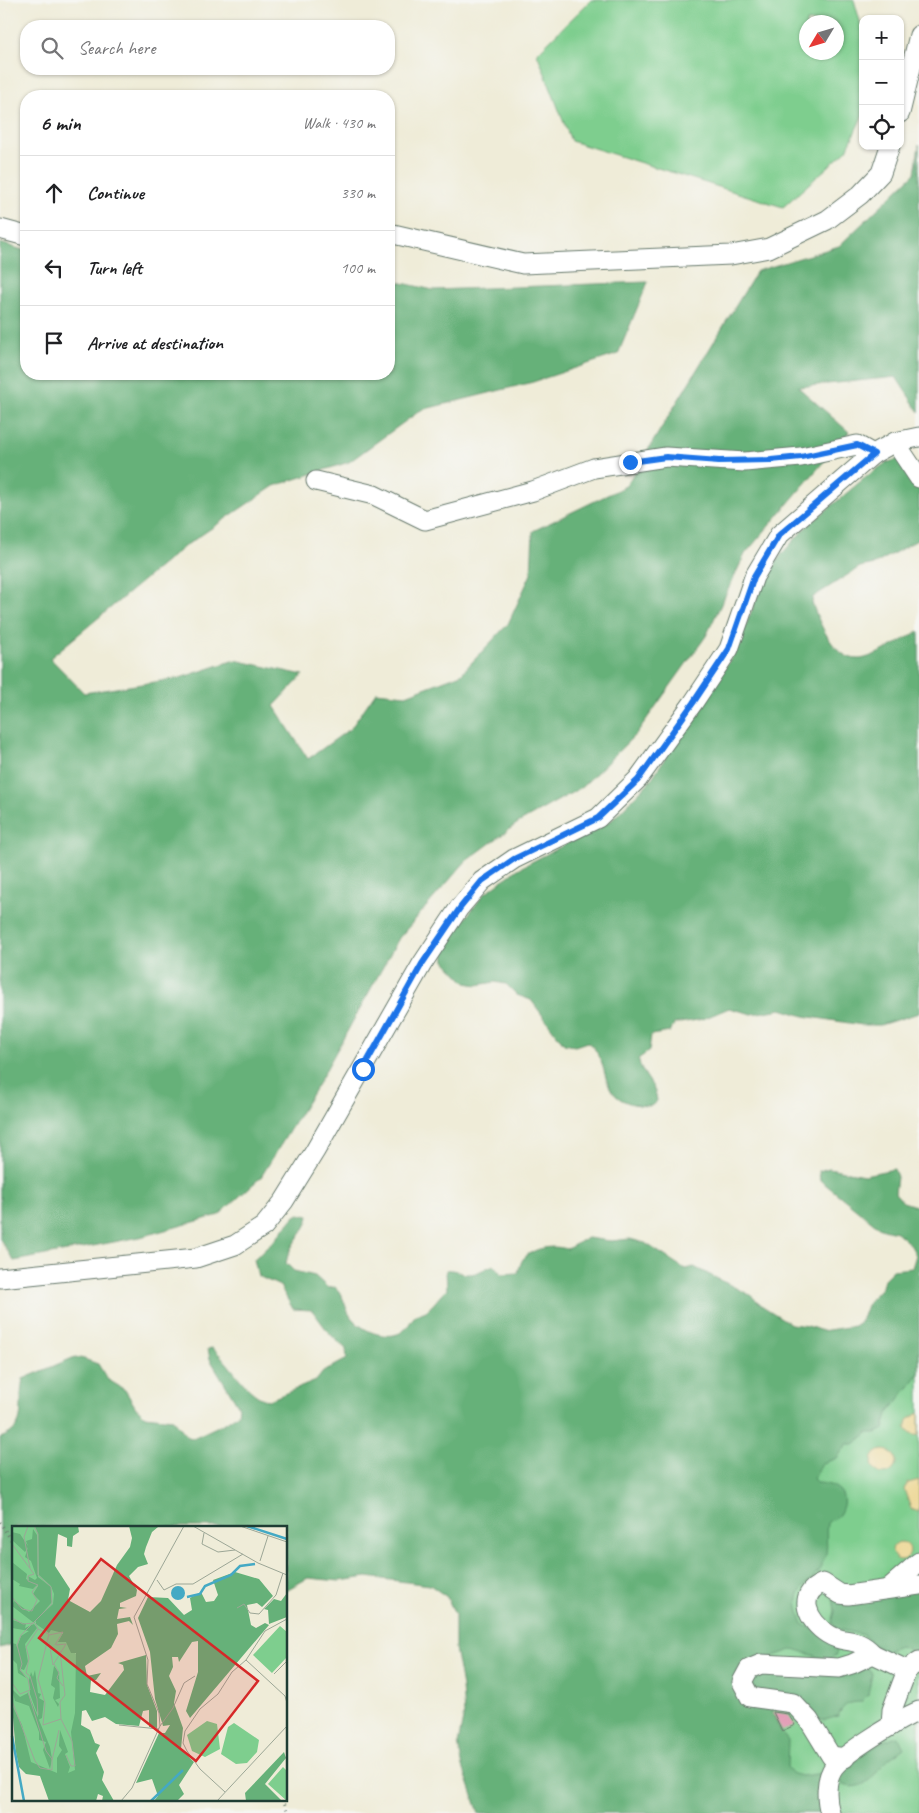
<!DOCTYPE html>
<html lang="en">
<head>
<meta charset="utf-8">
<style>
  :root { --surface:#fff; --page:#f2f2f2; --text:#202124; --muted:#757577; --line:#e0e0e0 }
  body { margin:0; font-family:Caveat,sans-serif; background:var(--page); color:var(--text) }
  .controls { position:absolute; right:15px; top:15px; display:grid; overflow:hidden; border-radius:10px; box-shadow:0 1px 4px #0004 }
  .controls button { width:45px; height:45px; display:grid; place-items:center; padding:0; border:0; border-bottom:1px solid var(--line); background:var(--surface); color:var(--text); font:25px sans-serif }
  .compass { position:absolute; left:799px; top:15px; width:45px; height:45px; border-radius:50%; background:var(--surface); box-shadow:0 1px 4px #0004; rotate:232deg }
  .stop { position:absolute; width:15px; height:15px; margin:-11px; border:4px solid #1a73e8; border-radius:50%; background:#fff }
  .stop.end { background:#1a73e8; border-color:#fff; box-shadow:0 1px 5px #0008 }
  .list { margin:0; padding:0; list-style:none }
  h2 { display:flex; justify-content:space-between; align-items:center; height:65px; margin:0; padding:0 20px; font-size:21px }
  h2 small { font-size:16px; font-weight:400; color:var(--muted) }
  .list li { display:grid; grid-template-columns:32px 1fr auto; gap:15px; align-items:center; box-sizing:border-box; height:75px; padding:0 20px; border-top:1px solid var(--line) }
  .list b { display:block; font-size:19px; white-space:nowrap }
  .list em { font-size:16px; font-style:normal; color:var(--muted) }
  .icon { flex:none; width:28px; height:28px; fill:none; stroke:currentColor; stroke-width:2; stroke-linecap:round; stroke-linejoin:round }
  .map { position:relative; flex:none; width:919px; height:1813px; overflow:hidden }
  .search { position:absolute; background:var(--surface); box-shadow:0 1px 4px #0004; left:20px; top:20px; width:375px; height:55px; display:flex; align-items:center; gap:12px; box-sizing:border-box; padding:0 18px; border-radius:20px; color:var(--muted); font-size:19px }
  .panel { position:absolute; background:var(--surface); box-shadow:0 1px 4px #0004; left:20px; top:90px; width:375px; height:290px; border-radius:20px }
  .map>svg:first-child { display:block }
</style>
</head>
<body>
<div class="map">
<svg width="919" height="1813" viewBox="0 0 919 1813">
  <rect width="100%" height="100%" fill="#f6f6f2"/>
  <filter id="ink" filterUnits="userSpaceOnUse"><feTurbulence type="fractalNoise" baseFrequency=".02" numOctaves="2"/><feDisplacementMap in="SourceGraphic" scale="10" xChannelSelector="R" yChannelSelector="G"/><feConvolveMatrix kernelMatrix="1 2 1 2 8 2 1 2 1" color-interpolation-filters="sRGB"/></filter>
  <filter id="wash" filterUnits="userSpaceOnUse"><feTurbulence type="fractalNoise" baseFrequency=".0096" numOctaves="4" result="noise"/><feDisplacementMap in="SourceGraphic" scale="20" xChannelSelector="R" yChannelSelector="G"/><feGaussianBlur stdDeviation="1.12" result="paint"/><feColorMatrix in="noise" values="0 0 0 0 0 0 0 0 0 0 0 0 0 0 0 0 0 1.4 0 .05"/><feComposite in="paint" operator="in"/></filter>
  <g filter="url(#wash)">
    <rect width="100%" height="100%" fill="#efecd8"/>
    <g fill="#7ece8e" stroke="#4e8661" fill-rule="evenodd">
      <path d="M591 0H854L863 32V114L847 150 783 207 571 141 537 53ZM806 22H836V52H806Z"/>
      <polygon points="919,1351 919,1813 744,1813 794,1480"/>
    </g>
    <g fill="#66b179" stroke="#427756">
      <polygon points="919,145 919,412 896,377 798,387 849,432 745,554 706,636 636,734 582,787 518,823 466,861 399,938 318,1084 261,1177 219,1215 140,1237 14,1261 0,1239 0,243 26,251 26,374 389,374 389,280 433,290 648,282 618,354 533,382 421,410 349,462 274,486 185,546 50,658 84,693 180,678 235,660 303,675 274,706 308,759 351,728 376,692 406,695 461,674 508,624 531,574 533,531 626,486 757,271 839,246 915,173"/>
      <path d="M898 459 919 485V539L875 564 860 567 813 597 812 603C819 622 834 660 859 659 872 659 907 638 919 631V1013L880 1025H862L804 1016 781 1009 752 1014 729 1008 703 1019 674 1024 670 1032 651 1035 649 1051 638 1059C643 1078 656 1084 657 1101L651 1106C590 1105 616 1061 587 1042L575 1046 564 1044 531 1000 517 995 506 984 495 982 477 985 466 983 445 961 444 951 451 937 484 894 518 869 612 820 650 781 735 652 760 590 781 555 805 528 867 476 886 463Z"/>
      <path d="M829 1168 864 1175 894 1169 897 1177 895 1193 903 1202 919 1207V1374L888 1413 884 1429 876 1433H868L854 1444H847L837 1458 823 1463 813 1478 816 1483C834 1483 851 1492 840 1513 837 1519 831 1519 827 1523 825 1533 828 1544 826 1554 816 1591 785 1581 803 1624L827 1637 837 1650 836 1655 828 1660 794 1649 756 1662 742 1673 771 1707 780 1730 788 1740 787 1767 793 1774 801 1776 824 1773 826 1813H479L463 1767 458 1744 464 1714 462 1687 455 1648V1614L447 1597 430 1585 367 1577 340 1581 308 1578 286 1590V1527H14V1644L0 1648V1438C30 1428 17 1405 23 1379L75 1357 84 1359 98 1364 107 1379 125 1390 136 1408 145 1416 173 1419 188 1437 193 1438 225 1423 238 1414 239 1407 210 1359 208 1349 212 1348C230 1361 248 1399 269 1400L316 1381 323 1372 347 1359 346 1349 329 1333 312 1310 293 1309 280 1286 258 1276 254 1259 272 1243 295 1216 299 1214 309 1216C307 1232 289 1242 286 1263L294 1271 315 1276 328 1288 335 1287C345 1296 344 1307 351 1317 362 1331 384 1340 400 1333 408 1329 410 1321 415 1316 418 1313 422 1313 426 1311 433 1306 440 1295 447 1289L446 1270C455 1269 459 1273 467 1274 476 1275 485 1268 494 1265L502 1274 518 1273C519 1269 521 1261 524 1258 535 1247 553 1245 567 1249L587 1238 611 1241 630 1239 645 1243 685 1269 694 1267 750 1295 764 1307 791 1324 808 1326 822 1331 854 1326 861 1321 869 1301 882 1287 884 1279 893 1270 912 1268 916 1255 910 1244 896 1232 880 1228 820 1180 819 1171Z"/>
      <polygon points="919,1590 919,1655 911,1654 908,1649 899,1646 887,1651 880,1650 863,1635 837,1629 832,1623 835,1611 833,1597"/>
      <path d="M863 1668 869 1670 872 1674 868 1695 861 1702C848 1702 843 1705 838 1716L825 1720 814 1719 754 1693 751 1676 758 1670Z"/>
      <path d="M898 1736 904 1748C898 1753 890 1757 885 1763 872 1776 865 1792 843 1785L840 1778C845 1764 884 1738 898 1736Z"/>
    </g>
    <g fill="#eeda9e" stroke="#868c69">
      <path d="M919 1413V1435C913 1436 909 1433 906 1428L908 1420Z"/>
      <circle cx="884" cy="1462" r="12"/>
      <polygon points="919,1480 919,1512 911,1509 904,1489 908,1483"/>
      <circle cx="901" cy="1551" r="9"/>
    </g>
    <g id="blocks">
      <polygon fill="#e094b0" points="773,1712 788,1714 795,1725 782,1731"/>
    </g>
  </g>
  <g filter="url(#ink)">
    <use href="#blocks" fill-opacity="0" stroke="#687a6d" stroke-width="1"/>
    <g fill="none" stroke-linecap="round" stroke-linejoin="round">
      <g stroke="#687a6d" stroke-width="21">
        <g id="minor">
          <polyline points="900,113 919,35"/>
          <polyline points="0,229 26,236"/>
          <polyline points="389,233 523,264 731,255 769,248 827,220 860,195 881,173 890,146"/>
          <polyline points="895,442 919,478"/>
          <polyline points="316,481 374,495 425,520 533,491 594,468 666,457 745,462 801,457 857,445 873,454"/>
          <polyline points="0,1278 196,1258 235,1245 264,1226 284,1201 315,1151 422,964 459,908 482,881 514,859 598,818 638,779 693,703 729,649 754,577 779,535 873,454 895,442 919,437"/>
          <polyline points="889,1588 919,1562"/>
          <path d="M873 1654C855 1635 845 1645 828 1634 808 1622 795 1594 823 1583L840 1594 848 1595 919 1585"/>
          <polyline points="891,1726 892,1710 907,1670 919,1661"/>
          <polyline points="845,1758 831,1756 809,1720 793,1703 750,1697 742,1682 749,1669 761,1664 839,1668 852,1664 873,1654 907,1670"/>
          <path d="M830 1813C826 1800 825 1779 834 1767 847 1751 900 1719 919 1711"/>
        </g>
      </g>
      <g stroke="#687a6d" stroke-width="3" stroke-dasharray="1 4" stroke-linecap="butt">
        <polyline points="0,1522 14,1545"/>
        <polyline points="283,1799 288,1813"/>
      </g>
      <use href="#minor" stroke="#fff" stroke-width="19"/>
    </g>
  </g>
  <g fill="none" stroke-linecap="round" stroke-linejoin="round" filter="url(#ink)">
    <polyline stroke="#1a73e8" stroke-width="6" points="363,1069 422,964 460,908 482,881 514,859 598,818 638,780 693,703 729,649 754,577 779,535 874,454 857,445 801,457 771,460 719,461 666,457 630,462"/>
  </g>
  <g transform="translate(12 1526)">
    <rect width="275" height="275" fill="#efecd8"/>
    <path d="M0 0H25L43 67V98L61 120 67 136 64 251 22 248 6 206 0 179ZM268 100 275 106V131L260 147 241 129ZM195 195 205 198 208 223 193 231 180 225 175 209ZM222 197 247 214 245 226 235 237 224 238 209 228 216 201ZM271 241 275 245V275L256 258Z" fill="#7ece8e"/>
    <path d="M23 0H66L67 6 61 10 60 21 55 20V12L46 8 43 40 58 63 56 74 78 86 89 75 105 39 118 21 120 12 117 0 146 1 140 6 134 21 132 28 136 38 126 41 117 50 125 64 124 70 108 77V81L115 82 107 83 105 93 118 91 121 99 117 95 105 98 106 108 99 122 73 140 75 150 89 147 84 154H79L78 166 93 169 112 144 111 139 106 137 134 129 135 159 145 185V202L137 201V184L131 185 127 200 104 198 93 191 80 195 74 184 70 185 69 199 78 204 83 217 88 219 84 227 92 246 90 254 102 275H90L91 270 86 268 84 275H37L28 250 14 248 7 241 4 226 5 241 0 179 10 199 19 236 45 247V232L50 224 47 220 48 204 56 226 53 228 58 241 56 247 63 244 59 206 63 187 64 127H59L54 116H46L51 107 39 104 37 107 24 98V94L41 78 42 68 39 60 27 49 26 8ZM21 3 25 9 26 51 39 61 40 76 22 97 0 80 2 75 17 86 28 75 21 68 26 60 17 55 16 50 23 54 25 52 19 35 13 31 16 21 13 26 0 14V6L8 8 16 20 14 15 20 13ZM0 36 15 48 14 53 25 59 21 63 7 60 8 58 0 53ZM223 46 247 53 261 70 250 81 245 77 235 79 239 99 244 102 253 97 257 99 178 192 174 185 186 146V115L180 116 167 136 166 131H160L161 141 157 150 164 165 162 177 171 202 169 223 182 236 167 259 172 268 165 275H142L146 270 140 253 124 257 147 207H153L158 199 151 200 143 173 138 126 126 92 136 71 156 72 172 89 180 84 178 72 189 66 194 76 202 75 206 69 201 54ZM275 67V91L257 98 256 84 252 83 262 73 269 75ZM0 94 14 98 13 102 22 98 25 102 13 118 16 136 12 144 9 143 5 121 9 110 17 105 0 102ZM0 117 4 118 10 139 8 143 14 152 6 147 5 138 0 133ZM42 140 47 146 48 172 43 174 47 178 46 181 41 172 43 162 39 159ZM23 144 26 167 29 168 27 172 32 175 30 192 26 194V181L25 187 18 168 17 154 19 146 21 151ZM0 163 8 171 16 167 38 221 40 233 38 243 31 224 34 216 27 214V206L17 180 3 175ZM272 226 274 232 253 258 270 275H234L233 267Z" fill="#66b179"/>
    <path d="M159 67a7 7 0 1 1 14 0a7 7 0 1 1-14 0Z" fill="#44a9c4"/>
    <path fill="none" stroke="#44a9c4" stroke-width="2.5" d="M235 0 275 13M175 71 188 68 193 60 219 49 228 40 243 38M0 210 12 275M139 275 171 244"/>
    <path fill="none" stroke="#9ca696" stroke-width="1" d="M16 0 12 11 18 42M181 0 246 37 275 49M228 0 275 16M192 7 190 18 206 26 223 24M0 18 22 48 16 50V55L26 59 20 66 25 74 20 85 10 83 0 71M248 35 256 10M145 54 152 64 164 58H181L231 28M225 82 232 78 238 87 247 88 264 69 271 47M0 92 11 98 22 97M23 97 26 103 14 121 17 132 14 147 18 150 25 173 26 189M26 103 37 108 26 153 33 177 31 199M37 109 51 106 43 119M37 116 41 139 54 118 44 119M48 125 53 169 48 176 49 193 60 215 63 240H59L54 229M234 134 273 170 275 177M42 138 47 147 45 152 51 160M262 148 275 135M0 157 8 168 18 164 16 153 8 144 10 138 5 119 9 109 40 78 39 61 26 49V8L22 0M0 175 23 235 28 242 40 244V233L34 225 16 166M31 199 49 193M107 199 147 203M148 200 161 182 172 157 183 150M40 234 47 204M213 266 188 243 175 225 171 217 173 205 188 183 206 168 220 146 234 134 253 105 275 93M109 275 120 262 148 200 147 187 135 158 136 134 122 91 172 0M205 275 275 200"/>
    <path fill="#d62828" fill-opacity="0.15" stroke="#d62828" stroke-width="2.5" d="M89 33 246 155 184 235 27 112Z"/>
    <rect width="275" height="275" fill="none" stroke="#1f3d34" stroke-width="2.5"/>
  </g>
</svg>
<div class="controls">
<button>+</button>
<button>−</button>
<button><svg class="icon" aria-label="locate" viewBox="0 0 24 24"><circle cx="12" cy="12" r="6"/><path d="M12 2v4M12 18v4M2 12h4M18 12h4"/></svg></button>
</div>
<svg class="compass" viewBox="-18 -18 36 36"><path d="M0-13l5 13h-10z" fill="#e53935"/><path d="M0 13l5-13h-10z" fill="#757577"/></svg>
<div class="stop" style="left:363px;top:1069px"></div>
<div class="stop end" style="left:630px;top:462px"></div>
<div class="search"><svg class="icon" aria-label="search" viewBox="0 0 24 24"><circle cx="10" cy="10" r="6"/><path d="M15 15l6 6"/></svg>Search here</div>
<section class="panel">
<h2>6 min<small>Walk · 430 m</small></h2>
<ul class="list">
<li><svg class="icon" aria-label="ahead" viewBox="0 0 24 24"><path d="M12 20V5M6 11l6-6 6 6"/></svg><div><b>Continue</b></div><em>330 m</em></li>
<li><svg class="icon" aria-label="left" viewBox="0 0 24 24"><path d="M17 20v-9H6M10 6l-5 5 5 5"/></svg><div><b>Turn left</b></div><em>100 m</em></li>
<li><svg class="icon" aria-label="arrive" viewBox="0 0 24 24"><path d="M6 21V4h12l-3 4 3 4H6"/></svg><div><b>Arrive at destination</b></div></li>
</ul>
</section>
</div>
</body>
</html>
